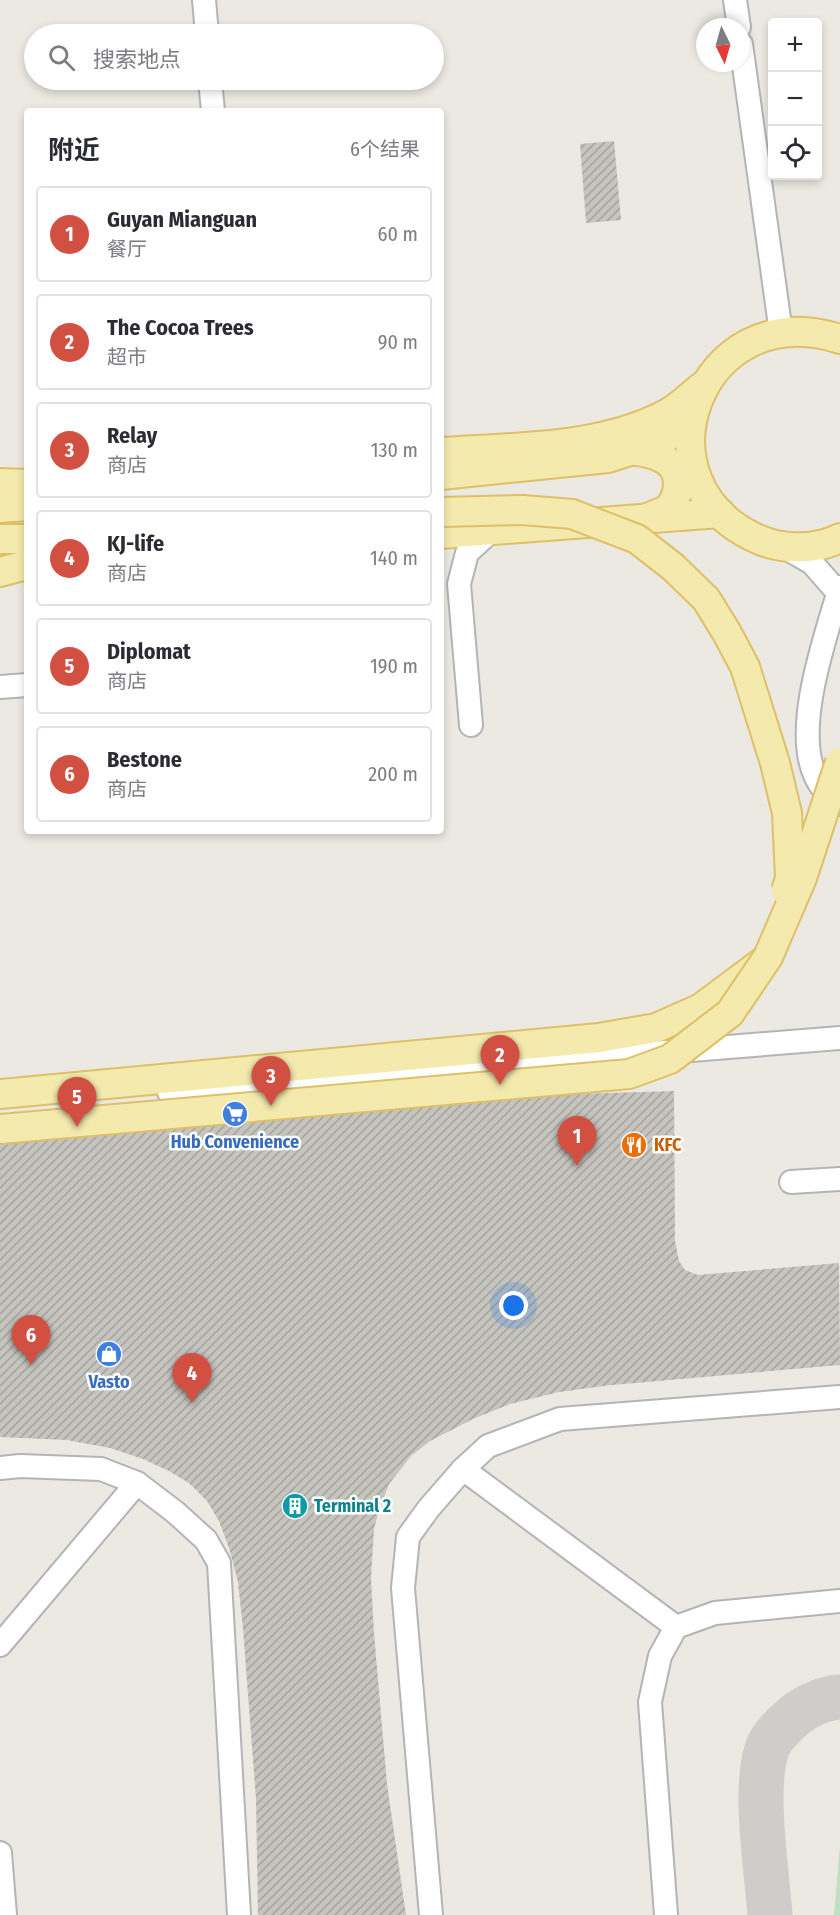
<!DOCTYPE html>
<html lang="zh">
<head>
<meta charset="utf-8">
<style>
  :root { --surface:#fff; --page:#f2f2f3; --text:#2b2b33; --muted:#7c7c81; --line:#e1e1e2; --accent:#d25041 }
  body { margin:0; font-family:"Fira Sans Condensed","Noto Sans SC",sans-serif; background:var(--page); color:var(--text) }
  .controls { position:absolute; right:18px; top:18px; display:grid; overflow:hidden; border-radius:6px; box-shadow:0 3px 9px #0003 }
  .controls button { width:54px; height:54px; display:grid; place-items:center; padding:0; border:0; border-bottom:2px solid var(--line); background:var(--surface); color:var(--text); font:30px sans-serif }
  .compass { position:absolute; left:696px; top:18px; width:54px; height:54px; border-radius:50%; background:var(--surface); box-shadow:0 3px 9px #0003; rotate:175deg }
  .you { position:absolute; left:514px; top:1306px; width:21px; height:21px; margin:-15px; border:4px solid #fff; border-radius:50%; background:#1a73e8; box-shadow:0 0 0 9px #1a73e833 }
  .badge { display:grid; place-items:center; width:39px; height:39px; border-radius:50%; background:var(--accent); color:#fff; font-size:20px; font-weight:700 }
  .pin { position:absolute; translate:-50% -50px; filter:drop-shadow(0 2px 3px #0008) }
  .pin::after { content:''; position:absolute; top:32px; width:21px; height:18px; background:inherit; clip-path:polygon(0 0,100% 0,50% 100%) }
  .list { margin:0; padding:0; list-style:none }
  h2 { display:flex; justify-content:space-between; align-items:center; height:78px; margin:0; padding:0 24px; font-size:26px }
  h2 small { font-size:20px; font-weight:400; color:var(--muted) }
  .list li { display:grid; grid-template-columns:39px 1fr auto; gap:18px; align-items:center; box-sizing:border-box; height:96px; margin:0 12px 12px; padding:0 12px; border:2px solid var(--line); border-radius:6px }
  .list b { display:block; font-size:22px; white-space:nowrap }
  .list p { margin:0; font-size:20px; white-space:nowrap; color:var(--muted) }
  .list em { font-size:20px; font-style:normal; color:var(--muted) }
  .icon { flex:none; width:33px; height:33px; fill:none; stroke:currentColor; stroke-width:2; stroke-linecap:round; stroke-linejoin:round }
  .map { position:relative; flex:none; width:840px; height:1915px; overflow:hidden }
  .search { position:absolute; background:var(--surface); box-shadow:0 3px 9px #0003; left:24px; top:24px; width:420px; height:66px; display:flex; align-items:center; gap:15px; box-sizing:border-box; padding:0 21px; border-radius:33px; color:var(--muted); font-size:22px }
  .panel { position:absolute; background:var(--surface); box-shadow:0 3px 9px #0003; left:24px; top:108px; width:420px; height:726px; border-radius:6px }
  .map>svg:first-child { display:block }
</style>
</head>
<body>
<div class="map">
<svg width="840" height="1915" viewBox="0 0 840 1915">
  <defs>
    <pattern id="building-hatch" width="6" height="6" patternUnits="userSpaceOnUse" patternTransform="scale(1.5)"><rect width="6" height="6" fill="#c6c4be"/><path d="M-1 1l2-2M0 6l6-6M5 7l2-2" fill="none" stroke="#a4a29e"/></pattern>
  </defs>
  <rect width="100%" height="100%" fill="#ebe9e2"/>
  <polygon fill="#c1dfc2" points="840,1845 840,1915 834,1915"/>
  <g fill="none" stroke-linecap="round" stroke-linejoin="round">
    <path stroke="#cecdca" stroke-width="45" d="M770 1915C767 1872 752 1781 769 1744 775 1733 785 1724 794 1716 806 1706 824 1698 840 1697"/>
  </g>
  <g fill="url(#building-hatch)">
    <polygon points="614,141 621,220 586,223 580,144"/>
    <polygon points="674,1091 675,1241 679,1261 685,1270 698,1275 839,1263 840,1365 612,1385 559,1392 510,1404 473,1419 430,1441 411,1456 389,1484 379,1510 374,1529 371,1578 374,1633 387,1784 406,1915 258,1915 256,1799 243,1629 238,1582 230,1551 219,1521 207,1501 189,1483 169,1471 143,1459 110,1448 67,1440 0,1437 0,1139 471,1097"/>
  </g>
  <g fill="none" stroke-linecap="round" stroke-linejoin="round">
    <g stroke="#b2b4b7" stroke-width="26">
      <g id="minor">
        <polyline points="204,0 207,34"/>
        <polyline points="735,0 739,27"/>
        <polyline points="741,44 781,333"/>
        <polyline points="210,80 213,111"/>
        <polyline points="784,547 812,563 840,595"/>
        <polyline points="0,687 27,685"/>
        <polyline points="471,725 459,584 467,553 491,531"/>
        <path d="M837 804C829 797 819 785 815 775 793 726 826 636 840 587"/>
        <polyline points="169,1092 840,1038"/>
        <polyline points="791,1182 840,1179"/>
        <polyline points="0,1468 20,1466 101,1469 137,1483 175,1512 206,1540 219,1563 239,1915"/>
        <polyline points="463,1469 676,1627"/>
        <polyline points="0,1645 137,1483"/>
        <polyline points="0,1853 5,1915"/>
        <polyline points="431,1915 403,1588 408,1537 429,1508 463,1469 488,1446 560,1419 840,1397"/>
        <polyline points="666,1915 650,1702 660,1656 676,1627 715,1613 840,1601"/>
      </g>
    </g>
    <g stroke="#dec067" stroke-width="32">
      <g id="major">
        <path d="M840 339C698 293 629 485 760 540 784 550 816 550 840 538"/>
        <path d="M631 450C656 453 683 460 677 492 676 497 672 504 669 509L647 518"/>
        <path d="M441 452C514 447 602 449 668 413 681 406 692 394 704 385"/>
        <polyline points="441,475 608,458 658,442 677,431 693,415"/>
        <polyline points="0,483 27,484"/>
        <polyline points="0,508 27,506"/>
        <polyline points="441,534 720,513"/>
        <polyline points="0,539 27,539"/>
        <polyline points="0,572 27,565"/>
        <polyline points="0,1094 599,1038 656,1028 701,1008 764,961"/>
      </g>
    </g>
    <use href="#minor" stroke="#fff" stroke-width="22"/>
    <use href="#major" stroke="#f4eaae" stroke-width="28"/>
    <g stroke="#dec067" stroke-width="32" stroke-linecap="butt">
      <g id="major-bridge">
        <polyline points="441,512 523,510 572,514 637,539 673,567 706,599 727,633 745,667 775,763 787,813 790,878 786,891"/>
        <polyline points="0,1129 629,1074 670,1059 730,1013 768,957 802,878 840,762"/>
      </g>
    </g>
    <use href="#major-bridge" stroke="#f4eaae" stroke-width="28"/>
  </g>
  <defs>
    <g id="supermarket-disc" transform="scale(1.35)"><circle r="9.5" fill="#3f7fe0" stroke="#fff"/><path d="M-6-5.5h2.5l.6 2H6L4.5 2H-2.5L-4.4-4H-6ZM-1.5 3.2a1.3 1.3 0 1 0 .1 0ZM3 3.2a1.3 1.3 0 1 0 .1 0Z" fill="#fff"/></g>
    <g id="restaurant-disc" transform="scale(1.35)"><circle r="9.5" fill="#e8710a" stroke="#fff"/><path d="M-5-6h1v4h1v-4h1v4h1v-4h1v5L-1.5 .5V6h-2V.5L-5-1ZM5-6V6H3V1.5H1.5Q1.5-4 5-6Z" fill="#fff"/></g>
    <g id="shop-disc" transform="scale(1.35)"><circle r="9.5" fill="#3f7fe0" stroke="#fff"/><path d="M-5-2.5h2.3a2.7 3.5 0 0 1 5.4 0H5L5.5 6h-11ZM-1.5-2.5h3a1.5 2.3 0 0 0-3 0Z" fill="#fff"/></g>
    <g id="building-disc" transform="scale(1.35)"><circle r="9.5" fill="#0f9aa8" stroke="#fff"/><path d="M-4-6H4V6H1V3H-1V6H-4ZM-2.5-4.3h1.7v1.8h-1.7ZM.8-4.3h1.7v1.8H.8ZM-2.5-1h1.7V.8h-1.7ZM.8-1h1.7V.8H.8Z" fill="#fff"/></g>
  </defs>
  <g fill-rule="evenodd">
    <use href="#supermarket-disc" x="235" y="1114"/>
    <use href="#restaurant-disc" x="634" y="1145"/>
    <use href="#shop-disc" x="109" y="1354"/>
    <use href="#building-disc" x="295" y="1506"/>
  </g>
  <g text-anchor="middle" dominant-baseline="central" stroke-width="5" stroke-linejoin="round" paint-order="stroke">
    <g font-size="18" font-weight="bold" fill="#366cbe" stroke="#fff">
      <text x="235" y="1142">Hub Convenience</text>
      <text x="109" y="1382">Vasto</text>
    </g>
    <g font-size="18" font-weight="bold" fill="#c56008" stroke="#fff" text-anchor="start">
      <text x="654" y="1145">KFC</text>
    </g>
    <g font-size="18" font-weight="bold" fill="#0d838f" stroke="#fff" text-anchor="start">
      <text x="314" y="1506">Terminal 2</text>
    </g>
  </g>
</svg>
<div class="controls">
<button>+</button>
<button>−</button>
<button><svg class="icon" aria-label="locate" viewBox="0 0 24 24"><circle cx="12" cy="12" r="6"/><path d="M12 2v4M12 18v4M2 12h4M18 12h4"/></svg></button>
</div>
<svg class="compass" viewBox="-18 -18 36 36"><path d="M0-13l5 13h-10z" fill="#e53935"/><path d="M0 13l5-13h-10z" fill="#7c7c81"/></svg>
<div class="you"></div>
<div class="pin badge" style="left:577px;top:1166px">1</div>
<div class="pin badge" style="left:500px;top:1085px">2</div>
<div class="pin badge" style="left:271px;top:1106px">3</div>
<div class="pin badge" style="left:192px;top:1403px">4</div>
<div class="pin badge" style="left:77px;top:1127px">5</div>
<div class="pin badge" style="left:31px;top:1365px">6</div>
<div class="search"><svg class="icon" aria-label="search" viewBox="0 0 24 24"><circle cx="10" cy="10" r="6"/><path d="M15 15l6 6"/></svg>搜索地点</div>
<section class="panel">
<h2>附近<small>6个结果</small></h2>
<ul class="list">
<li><span class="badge">1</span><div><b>Guyan Mianguan</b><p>餐厅</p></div><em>60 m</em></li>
<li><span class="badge">2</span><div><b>The Cocoa Trees</b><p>超市</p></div><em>90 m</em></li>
<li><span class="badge">3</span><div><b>Relay</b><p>商店</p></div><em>130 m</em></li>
<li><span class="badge">4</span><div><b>KJ-life</b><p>商店</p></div><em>140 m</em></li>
<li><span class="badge">5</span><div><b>Diplomat</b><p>商店</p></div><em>190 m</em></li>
<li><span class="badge">6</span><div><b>Bestone</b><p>商店</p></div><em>200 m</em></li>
</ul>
</section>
</div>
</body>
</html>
